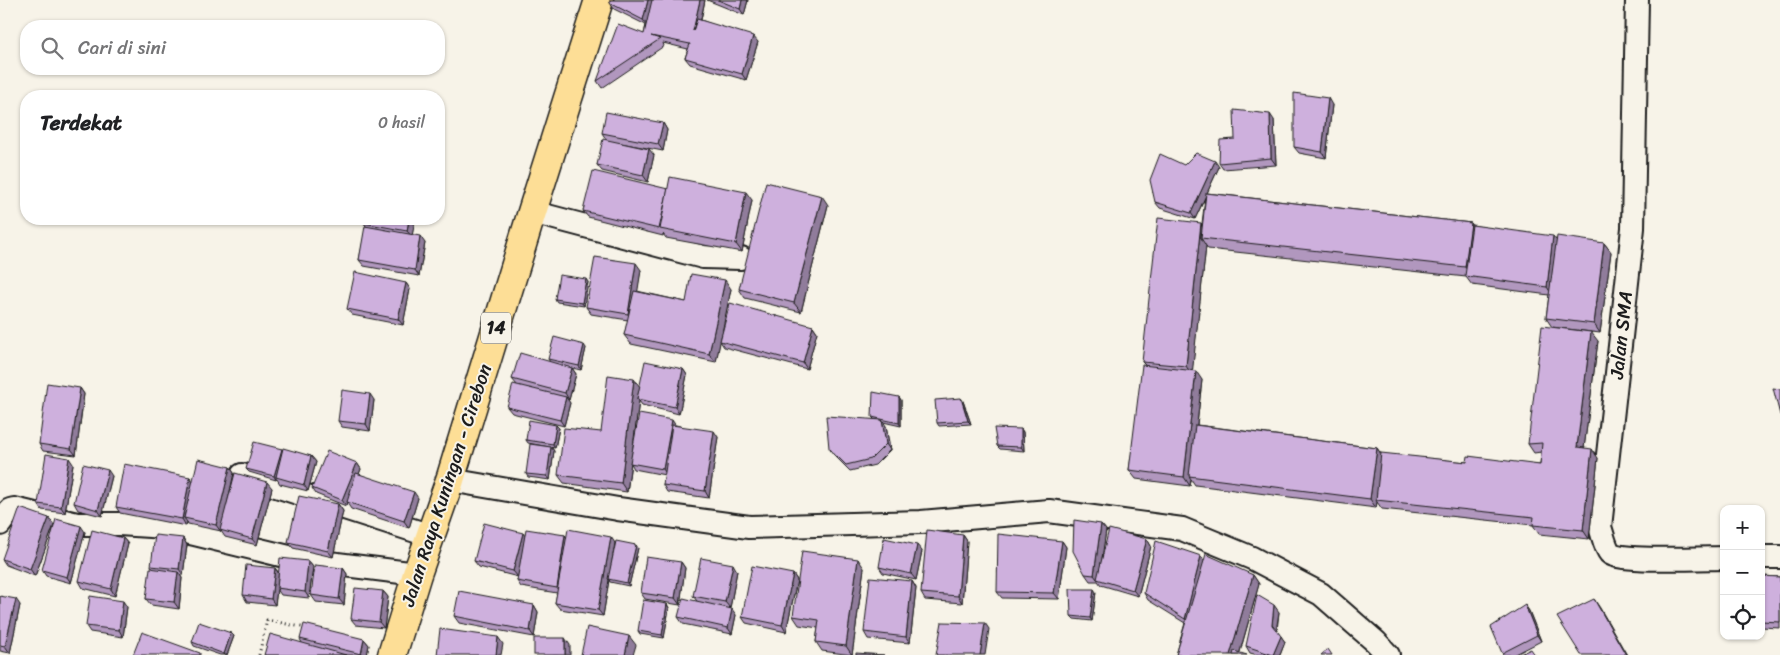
<!DOCTYPE html>
<html lang="id">
<head>
<meta charset="utf-8">
<style>
  :root { --surface:#fff; --page:#f2f2f2; --text:#202124; --muted:#757577; --line:#e0e0e0 }
  body { margin:0; font-family:Sriracha,sans-serif; background:var(--page); color:var(--text) }
  .controls { position:absolute; right:15px; bottom:15px; display:grid; overflow:hidden; border-radius:10px; box-shadow:0 1px 4px #0004 }
  .controls button { width:45px; height:45px; display:grid; place-items:center; padding:0; border:0; border-bottom:1px solid var(--line); background:var(--surface); color:var(--text); font:25px sans-serif }
  .list { margin:0; padding:0; list-style:none }
  h2 { display:flex; justify-content:space-between; align-items:center; height:65px; margin:0; padding:0 20px; font-size:21px }
  h2 small { font-size:16px; font-weight:400; color:var(--muted) }
  .icon { flex:none; width:28px; height:28px; fill:none; stroke:currentColor; stroke-width:2; stroke-linecap:round; stroke-linejoin:round }
  .map { position:relative; flex:none; width:1780px; height:655px; overflow:hidden }
  .search { position:absolute; background:var(--surface); box-shadow:0 1px 4px #0004; left:20px; top:20px; width:425px; height:55px; display:flex; align-items:center; gap:12px; box-sizing:border-box; padding:0 18px; border-radius:20px; color:var(--muted); font-size:19px }
  .panel { position:absolute; background:var(--surface); box-shadow:0 1px 4px #0004; left:20px; top:90px; width:425px; height:135px; border-radius:20px }
  .map>svg:first-child { display:block }
</style>
</head>
<body>
<div class="map">
<svg width="1780" height="655" viewBox="0 0 1780 655">
  <rect width="100%" height="100%" fill="#f7f3e8"/>
  <filter id="ink" filterUnits="userSpaceOnUse"><feTurbulence type="fractalNoise" baseFrequency=".02" numOctaves="2"/><feDisplacementMap in="SourceGraphic" scale="10" xChannelSelector="R" yChannelSelector="G"/><feConvolveMatrix kernelMatrix="1 2 1 2 8 2 1 2 1" color-interpolation-filters="sRGB"/></filter>
  <g filter="url(#ink)">
    <g fill="none" stroke-linecap="round" stroke-linejoin="round">
      <g stroke="#1c1c1c" stroke-width="26">
        <g id="minor">
          <path d="M1637 0 1633 228 1600 527C1603 535 1605 547 1610 553 1618 562 1707 558 1724 558"/>
          <polyline points="532,212 703,257 741,258"/>
          <polyline points="242,475 431,536"/>
          <polyline points="450,480 618,509 749,527 921,522 1049,511 1182,529 1252,558 1321,594 1376,642 1388,655"/>
          <polyline points="0,524 10,510 14,509 77,524 119,524 166,527 297,559 417,574"/>
          <polyline points="1761,557 1780,557"/>
        </g>
      </g>
      <g stroke="#1c1c1c" stroke-width="31">
        <polyline id="trunk" points="392,655 417,574 450,480 532,212 599,0"/>
      </g>
      <polyline stroke="#1c1c1c" stroke-width="3" stroke-dasharray="1 4" stroke-linecap="butt" points="259,655 267,620 306,628"/>
      <use href="#minor" stroke="#f7f3e8" stroke-width="22"/>
      <use href="#trunk" stroke="#fdde96" stroke-width="28"/>
    </g>
    <g fill="#b197be" stroke="#1c1c1c">
      <polygon points="610,0 705,0 701,20 758,42 746,80 690,64 685,58 688,49 663,43 664,46 602,88 597,81 644,34 646,25 614,9 610,3"/>
      <polygon points="707,0 748,0 744,15"/>
      <polygon points="1332,105 1326,158 1299,153 1294,147"/>
      <polygon points="1274,120 1276,165 1223,169 1219,163 1235,139"/>
      <polygon points="663,123 667,130 663,151 621,143 654,155 648,182 602,171 597,165 606,139 602,133"/>
      <polygon points="1184,165 1219,167 1207,193 1471,223 1472,225 1556,240 1604,243 1611,252 1600,333 1552,327 1546,318 1549,295 1472,285 1466,277 1208,249 1206,246 1192,371 1202,380 1197,425 1377,448 1381,454 1467,462 1540,465 1541,452 1534,453 1528,444 1598,341 1584,448 1598,458 1589,539 1539,534 1533,525 1382,509 1377,502 1376,508 1195,485 1191,479 1190,486 1136,479 1129,470 1145,365 1142,362 1202,224 1205,198 1195,219 1160,208 1155,202"/>
      <polygon points="668,189 752,200 742,252 666,238 663,234 663,236 588,217 583,211"/>
      <polygon points="828,205 801,312 745,298 739,289"/>
      <polygon points="364,219 415,219 412,235 425,243 419,276 364,266 359,260 366,226 364,223"/>
      <polygon points="641,270 637,291 686,302 731,289 722,332 813,326 817,332 807,369 724,347 720,341 716,362 631,344 624,335 628,320 591,314 586,307"/>
      <polygon points="588,282 584,306 557,302 555,299"/>
      <polygon points="406,283 410,289 403,325 352,315 347,309"/>
      <polygon points="586,348 581,370 572,368 576,374 569,400 567,399 570,403 564,426 512,413 507,407 517,385 512,379 550,362 548,359"/>
      <polygon points="683,369 687,375 679,414 642,405 639,401 632,452 676,425 718,437 709,498 667,492 663,485 665,475 634,469 631,463 627,492 564,483 558,475 601,432 640,387"/>
      <polygon points="80,388 84,394 76,455 43,451 39,444"/>
      <polygon points="899,397 901,400 901,426 883,422 886,426 890,450 875,465 850,471 833,454 829,448 874,419 872,417"/>
      <polygon points="961,398 963,401 971,424 939,426 937,423"/>
      <polygon points="374,400 370,431 342,427 338,421"/>
      <polygon points="559,428 555,448 528,443 526,440"/>
      <polygon points="1021,429 1023,432 1024,451 1000,449 997,446"/>
      <polygon points="551,447 554,451 550,480 528,477 526,474"/>
      <polygon points="282,449 283,451 311,456 316,462 308,491 280,484 277,479 276,480 249,472 246,469"/>
      <polygon points="357,463 361,469 359,474 418,498 409,528 351,509 347,503 346,506 316,494 312,488"/>
      <polygon points="73,464 65,513 42,510 38,504"/>
      <polygon points="230,467 234,473 227,506 272,488 257,545 225,537 221,531 188,524 187,522 186,526 120,513 116,507 190,477 193,481"/>
      <polygon points="112,476 102,516 78,510 74,503"/>
      <polygon points="338,504 343,511 333,557 293,548 288,542"/>
      <polygon points="1101,524 1106,530 1102,555 1147,539 1151,546 1138,596 1101,585 1098,581 1090,581 1085,574"/>
      <polygon points="54,525 35,576 6,565 2,559"/>
      <polygon points="85,532 71,583 46,576 42,570"/>
      <polygon points="565,535 567,538 615,543 613,558 638,548 629,586 610,582 609,580 603,616 560,609 555,603 557,593 521,587 517,581 518,577 479,567 474,561 525,536"/>
      <polygon points="963,535 967,541 962,603 925,600 921,593"/>
      <polygon points="123,538 128,544 115,596 83,588 79,581"/>
      <polygon points="183,538 187,545 183,575 180,575 182,578 179,609 151,605 146,599 153,569 151,566"/>
      <polygon points="1062,541 1066,547 1059,599 1002,598 997,592"/>
      <polygon points="922,551 916,580 883,573 879,567"/>
      <polygon points="1201,556 1204,561 1253,575 1259,584 1240,652 1176,655 1185,623 1148,600 1144,593"/>
      <polygon points="308,561 313,567 309,598 281,595 277,589 275,605 247,602 243,595 275,568 279,573"/>
      <polygon points="681,562 685,568 680,605 645,599 641,593"/>
      <polygon points="343,568 347,574 344,605 316,602 311,595"/>
      <polygon points="864,568 852,655 822,651 816,642 818,628 799,625 793,616"/>
      <polygon points="737,571 730,608 736,615 732,634 683,624 678,617 697,601 693,596"/>
      <polygon points="793,574 797,580 786,632 746,623 742,617"/>
      <polygon points="1761,576 1780,577 1780,628 1761,627"/>
      <polygon points="912,581 916,588 910,643 868,639 864,632"/>
      <polygon points="383,591 388,597 384,628 356,625 351,619"/>
      <polygon points="1096,592 1092,621 1074,619 1071,616"/>
      <polygon points="0,596 20,605 10,653 0,651"/>
      <polygon points="667,604 669,608 664,638 640,634 638,631"/>
      <polygon points="534,605 538,612 534,637 459,623 454,616"/>
      <polygon points="1525,605 1529,611 1541,641 1514,655 1504,655 1502,653"/>
      <polygon points="127,607 123,637 90,632 86,626"/>
      <polygon points="1279,612 1277,631 1285,642 1280,655 1258,655 1250,653 1246,646"/>
      <polygon points="234,636 227,655 220,655 194,646 192,642"/>
      <polygon points="300,639 364,639 369,645 367,655 264,655 302,643"/>
    </g>
    <g fill="#907b9b" stroke="#1c1c1c">
      <polygon points="648,0 654,0 648,26 643,20"/>
      <polygon points="700,0 705,0 697,37 693,31"/>
      <polygon points="742,0 748,0 744,15 740,9"/>
      <polygon points="753,36 758,42 746,80 742,74"/>
      <polygon points="1328,98 1332,105 1326,158 1322,152"/>
      <polygon points="1270,114 1274,120 1276,165 1271,158"/>
      <polygon points="663,123 667,130 663,151 658,144"/>
      <polygon points="649,149 654,155 648,182 643,175"/>
      <polygon points="1215,161 1219,167 1195,219 1191,213"/>
      <polygon points="746,192 752,200 742,252 736,244"/>
      <polygon points="822,196 828,205 801,312 794,303"/>
      <polygon points="409,219 415,219 412,237 407,231"/>
      <polygon points="1201,223 1201,238 1206,246 1192,375 1186,366"/>
      <polygon points="1471,223 1478,234 1472,278 1465,267"/>
      <polygon points="420,236 425,243 419,276 415,270"/>
      <polygon points="1553,236 1560,245 1553,296 1547,287"/>
      <polygon points="1604,243 1611,252 1600,333 1594,324"/>
      <polygon points="636,263 641,270 633,321 628,314"/>
      <polygon points="586,279 588,282 584,306 582,303"/>
      <polygon points="725,280 731,289 716,362 709,354"/>
      <polygon points="406,283 410,289 403,325 398,319"/>
      <polygon points="813,326 817,332 807,369 803,363"/>
      <polygon points="1591,332 1598,341 1583,456 1577,447"/>
      <polygon points="584,345 586,348 581,370 579,366"/>
      <polygon points="572,368 576,374 569,400 565,393"/>
      <polygon points="683,369 687,375 679,414 675,407"/>
      <polygon points="1196,371 1202,380 1191,476 1189,476 1191,479 1190,486 1184,477"/>
      <polygon points="634,379 640,387 637,399 639,401 627,492 621,483"/>
      <polygon points="80,388 84,394 76,455 71,449"/>
      <polygon points="370,394 374,400 370,431 366,424"/>
      <polygon points="566,397 570,403 564,426 560,420"/>
      <polygon points="899,397 901,400 901,426 899,423"/>
      <polygon points="961,398 963,401 971,424 968,421"/>
      <polygon points="672,420 676,426 667,475 663,469"/>
      <polygon points="882,420 886,426 890,450 886,444"/>
      <polygon points="556,425 559,428 555,448 553,444"/>
      <polygon points="1021,429 1023,432 1024,451 1021,447"/>
      <polygon points="714,431 718,437 709,498 705,491"/>
      <polygon points="551,447 554,451 550,480 547,476"/>
      <polygon points="1377,448 1383,457 1376,500 1377,502 1376,508 1370,499"/>
      <polygon points="282,449 284,452 276,477 276,480 274,476"/>
      <polygon points="1592,449 1598,458 1589,539 1583,530"/>
      <polygon points="311,456 316,462 308,491 304,485"/>
      <polygon points="69,458 73,464 65,513 61,507"/>
      <polygon points="357,463 361,469 346,506 342,500"/>
      <polygon points="230,467 234,473 221,532 216,525"/>
      <polygon points="108,470 112,476 102,516 98,510"/>
      <polygon points="190,477 194,483 184,518 187,522 186,526 182,519"/>
      <polygon points="267,482 272,488 257,545 252,539"/>
      <polygon points="414,492 418,498 409,528 404,521"/>
      <polygon points="338,504 343,511 333,557 328,551"/>
      <polygon points="49,518 54,525 35,576 30,569"/>
      <polygon points="1101,524 1106,530 1099,580 1097,579 1094,575"/>
      <polygon points="81,526 85,532 71,583 67,577"/>
      <polygon points="523,533 527,539 518,577 513,571"/>
      <polygon points="565,535 570,542 561,594 557,588"/>
      <polygon points="963,535 967,541 962,603 958,596"/>
      <polygon points="611,537 615,543 609,579 608,579 609,580 603,616 598,610"/>
      <polygon points="123,538 128,544 115,596 111,589"/>
      <polygon points="183,538 187,545 183,575 179,569"/>
      <polygon points="1147,539 1151,546 1138,596 1133,590"/>
      <polygon points="1062,541 1066,547 1059,599 1054,593"/>
      <polygon points="636,545 638,548 629,586 627,583"/>
      <polygon points="917,545 922,551 916,580 911,574"/>
      <polygon points="1201,556 1205,562 1190,625 1185,619"/>
      <polygon points="858,559 864,568 852,655 846,646"/>
      <polygon points="308,561 313,567 309,598 305,592"/>
      <polygon points="681,562 685,568 680,605 675,598"/>
      <polygon points="733,564 737,571 730,608 725,602"/>
      <polygon points="275,568 279,574 275,605 271,599"/>
      <polygon points="343,568 347,574 344,605 339,599"/>
      <polygon points="178,572 182,578 179,609 174,602"/>
      <polygon points="793,574 797,580 786,632 782,625"/>
      <polygon points="1253,575 1259,584 1239,655 1230,655"/>
      <polygon points="912,581 916,588 910,643 906,637"/>
      <polygon points="1094,589 1096,592 1092,621 1090,618"/>
      <polygon points="383,591 388,597 384,628 379,622"/>
      <polygon points="16,599 20,605 10,653 5,646"/>
      <polygon points="1594,599 1600,608 1627,655 1626,655"/>
      <polygon points="123,601 127,607 123,637 119,630"/>
      <polygon points="667,604 669,608 664,638 662,635"/>
      <polygon points="534,605 538,612 534,637 530,631"/>
      <polygon points="1274,605 1279,612 1276,632 1272,625"/>
      <polygon points="1525,605 1529,611 1541,641 1537,635"/>
      <polygon points="732,609 736,615 732,634 728,628"/>
      <polygon points="985,623 989,629 985,655 980,655"/>
      <polygon points="231,633 234,636 227,655 225,655 224,654"/>
      <polygon points="629,636 636,645 633,655 625,655"/>
      <polygon points="1281,636 1285,642 1280,655 1273,655"/>
      <polygon points="498,637 503,644 501,655 496,655"/>
      <polygon points="565,638 570,645 570,655 565,655"/>
      <polygon points="364,639 369,645 367,655 362,655 361,654"/>
    </g>
    <g fill="#ceb0dd" stroke="#1c1c1c">
      <polygon points="610,0 648,0 643,20 610,3"/>
      <polygon points="652,0 700,0 693,31 697,19 753,36 742,74 685,58 690,44 651,36 660,39 597,81 618,24 644,34"/>
      <polygon points="718,0 742,0 740,9"/>
      <polygon points="1294,93 1328,98 1322,152 1294,147"/>
      <polygon points="1234,110 1270,114 1271,158 1219,163 1220,140 1235,139"/>
      <polygon points="606,112 663,123 658,144 602,133"/>
      <polygon points="603,139 649,149 643,175 597,165"/>
      <polygon points="1196,153 1215,161 1191,213 1155,202 1150,180 1160,154 1184,165"/>
      <polygon points="593,171 668,189 659,229 583,211"/>
      <polygon points="670,177 746,192 736,244 660,229"/>
      <polygon points="766,182 822,196 794,303 739,289"/>
      <polygon points="1206,193 1471,223 1465,267 1201,238"/>
      <polygon points="1158,218 1201,223 1186,366 1142,362"/>
      <polygon points="364,219 409,219 407,231 364,223"/>
      <polygon points="1472,225 1553,236 1547,287 1465,276"/>
      <polygon points="365,226 420,236 415,270 359,260"/>
      <polygon points="1557,236 1604,243 1594,324 1546,318"/>
      <polygon points="595,257 636,263 628,314 586,307"/>
      <polygon points="355,272 406,283 398,319 347,309"/>
      <polygon points="691,274 725,280 709,354 624,335 634,291 686,302"/>
      <polygon points="559,275 586,279 582,303 555,299"/>
      <polygon points="730,303 813,326 803,363 720,341"/>
      <polygon points="1542,326 1591,332 1577,447 1592,449 1583,530 1533,525 1534,517 1376,500 1381,453 1467,462 1468,456 1540,465 1542,443 1528,444"/>
      <polygon points="554,337 584,345 579,366 548,359"/>
      <polygon points="520,353 572,368 565,393 512,379"/>
      <polygon points="645,361 683,369 675,407 637,399"/>
      <polygon points="1142,365 1196,371 1184,477 1129,470"/>
      <polygon points="608,375 634,379 621,483 558,475 564,428 601,432"/>
      <polygon points="47,383 80,388 71,449 39,444"/>
      <polygon points="513,384 566,397 560,420 507,407"/>
      <polygon points="1773,388 1780,389 1780,415"/>
      <polygon points="342,390 370,394 366,424 338,421"/>
      <polygon points="873,392 899,397 899,423 872,417"/>
      <polygon points="961,398 968,421 937,423 935,400"/>
      <polygon points="639,414 672,420 663,469 630,463"/>
      <polygon points="826,416 882,420 886,444 871,459 846,465 829,448"/>
      <polygon points="529,420 556,425 553,444 526,440"/>
      <polygon points="672,425 714,431 705,491 663,485"/>
      <polygon points="1195,425 1377,448 1370,499 1189,476"/>
      <polygon points="994,428 1021,429 1021,447 997,446"/>
      <polygon points="254,442 282,449 274,476 246,469"/>
      <polygon points="530,444 551,447 547,476 526,474"/>
      <polygon points="283,448 311,456 304,485 276,477"/>
      <polygon points="327,451 357,463 342,500 312,488"/>
      <polygon points="46,454 69,458 61,507 38,504"/>
      <polygon points="198,459 230,467 216,525 184,518"/>
      <polygon points="83,464 108,470 98,510 74,503"/>
      <polygon points="124,464 190,477 182,519 116,507"/>
      <polygon points="235,473 267,482 252,539 220,530"/>
      <polygon points="356,473 414,492 404,521 347,502"/>
      <polygon points="299,496 338,504 328,551 288,542"/>
      <polygon points="20,508 49,518 30,569 2,559"/>
      <polygon points="56,519 81,526 67,577 42,570"/>
      <polygon points="1074,520 1101,524 1094,575 1085,574 1073,551"/>
      <polygon points="484,523 523,533 513,571 474,561"/>
      <polygon points="526,529 565,535 557,588 517,581"/>
      <polygon points="568,529 611,537 598,610 555,603"/>
      <polygon points="1109,529 1147,539 1133,590 1097,579"/>
      <polygon points="92,530 123,538 111,589 79,581"/>
      <polygon points="927,530 963,535 958,596 921,593"/>
      <polygon points="998,534 1062,541 1054,593 997,592"/>
      <polygon points="155,535 183,538 179,569 151,566"/>
      <polygon points="884,538 917,545 911,574 879,567"/>
      <polygon points="616,541 636,545 627,583 608,579"/>
      <polygon points="1156,541 1201,556 1185,619 1144,593"/>
      <polygon points="802,551 858,559 846,646 816,642 819,620 793,616"/>
      <polygon points="1206,554 1253,575 1230,655 1176,655"/>
      <polygon points="646,557 681,562 675,598 641,593"/>
      <polygon points="280,558 308,561 305,592 277,588"/>
      <polygon points="701,558 733,564 725,602 693,596"/>
      <polygon points="246,565 275,568 271,599 243,595"/>
      <polygon points="315,565 343,568 339,599 311,595"/>
      <polygon points="752,566 793,574 782,625 742,617"/>
      <polygon points="150,568 178,572 174,602 146,599"/>
      <polygon points="1761,576 1780,577 1780,622 1761,621"/>
      <polygon points="870,577 912,581 906,637 864,632"/>
      <polygon points="355,588 383,591 379,622 351,619"/>
      <polygon points="1070,589 1094,589 1090,618 1071,616"/>
      <polygon points="459,591 534,605 530,631 454,616"/>
      <polygon points="1257,595 1274,605 1272,625 1281,636 1273,655 1246,646"/>
      <polygon points="0,596 16,599 5,646 0,645"/>
      <polygon points="90,596 123,601 119,630 86,626"/>
      <polygon points="683,598 732,609 728,628 678,617"/>
      <polygon points="1594,599 1626,655 1581,655 1557,617"/>
      <polygon points="643,600 667,604 662,635 638,631"/>
      <polygon points="1525,605 1537,635 1502,653 1491,627"/>
      <polygon points="199,622 231,633 224,654 192,642"/>
      <polygon points="942,622 985,623 980,655 936,655"/>
      <polygon points="304,624 364,639 361,654 300,639"/>
      <polygon points="587,627 629,636 625,655 581,655"/>
      <polygon points="440,629 498,637 496,655 437,655"/>
      <polygon points="142,632 200,653 200,655 133,655"/>
      <polygon points="270,634 346,655 264,655"/>
      <rect x="534" y="638" width="31" height="17"/>
      <polygon points="1328,649 1332,655 1321,655"/>
      <polygon points="1531,649 1535,655 1518,655"/>
      <polygon points="1234,651 1247,655 1233,655"/>
      <polygon points="856,653 884,655 856,655"/>
    </g>
  </g>
  <g text-anchor="middle" dominant-baseline="central" stroke-width="4" stroke-linejoin="round" paint-order="stroke">
    <rect fill="#f7f3e8" stroke="#5e5c59" stroke-width="1" x="481" y="312.5" width="30" height="31" rx="4"/>
    <g font-size="18" font-weight="bold" fill="#1c1c1c">
      <text x="496" y="328">14</text>
    </g>
    <g font-size="19" fill="#1c1c1c" stroke="#f7f3e8">
      <text transform="translate(1621 335) rotate(-84)">Jalan SMA</text>
      <text transform="translate(446 485) rotate(-72)">Jalan Raya Kuningan - Cirebon</text>
    </g>
  </g>
</svg>
<div class="controls">
<button>+</button>
<button>−</button>
<button><svg class="icon" aria-label="locate" viewBox="0 0 24 24"><circle cx="12" cy="12" r="6"/><path d="M12 2v4M12 18v4M2 12h4M18 12h4"/></svg></button>
</div>
<div class="search"><svg class="icon" aria-label="search" viewBox="0 0 24 24"><circle cx="10" cy="10" r="6"/><path d="M15 15l6 6"/></svg>Cari di sini</div>
<section class="panel">
<h2>Terdekat<small>0 hasil</small></h2>
<ul class="list">
</ul>
</section>
</div>
</body>
</html>
